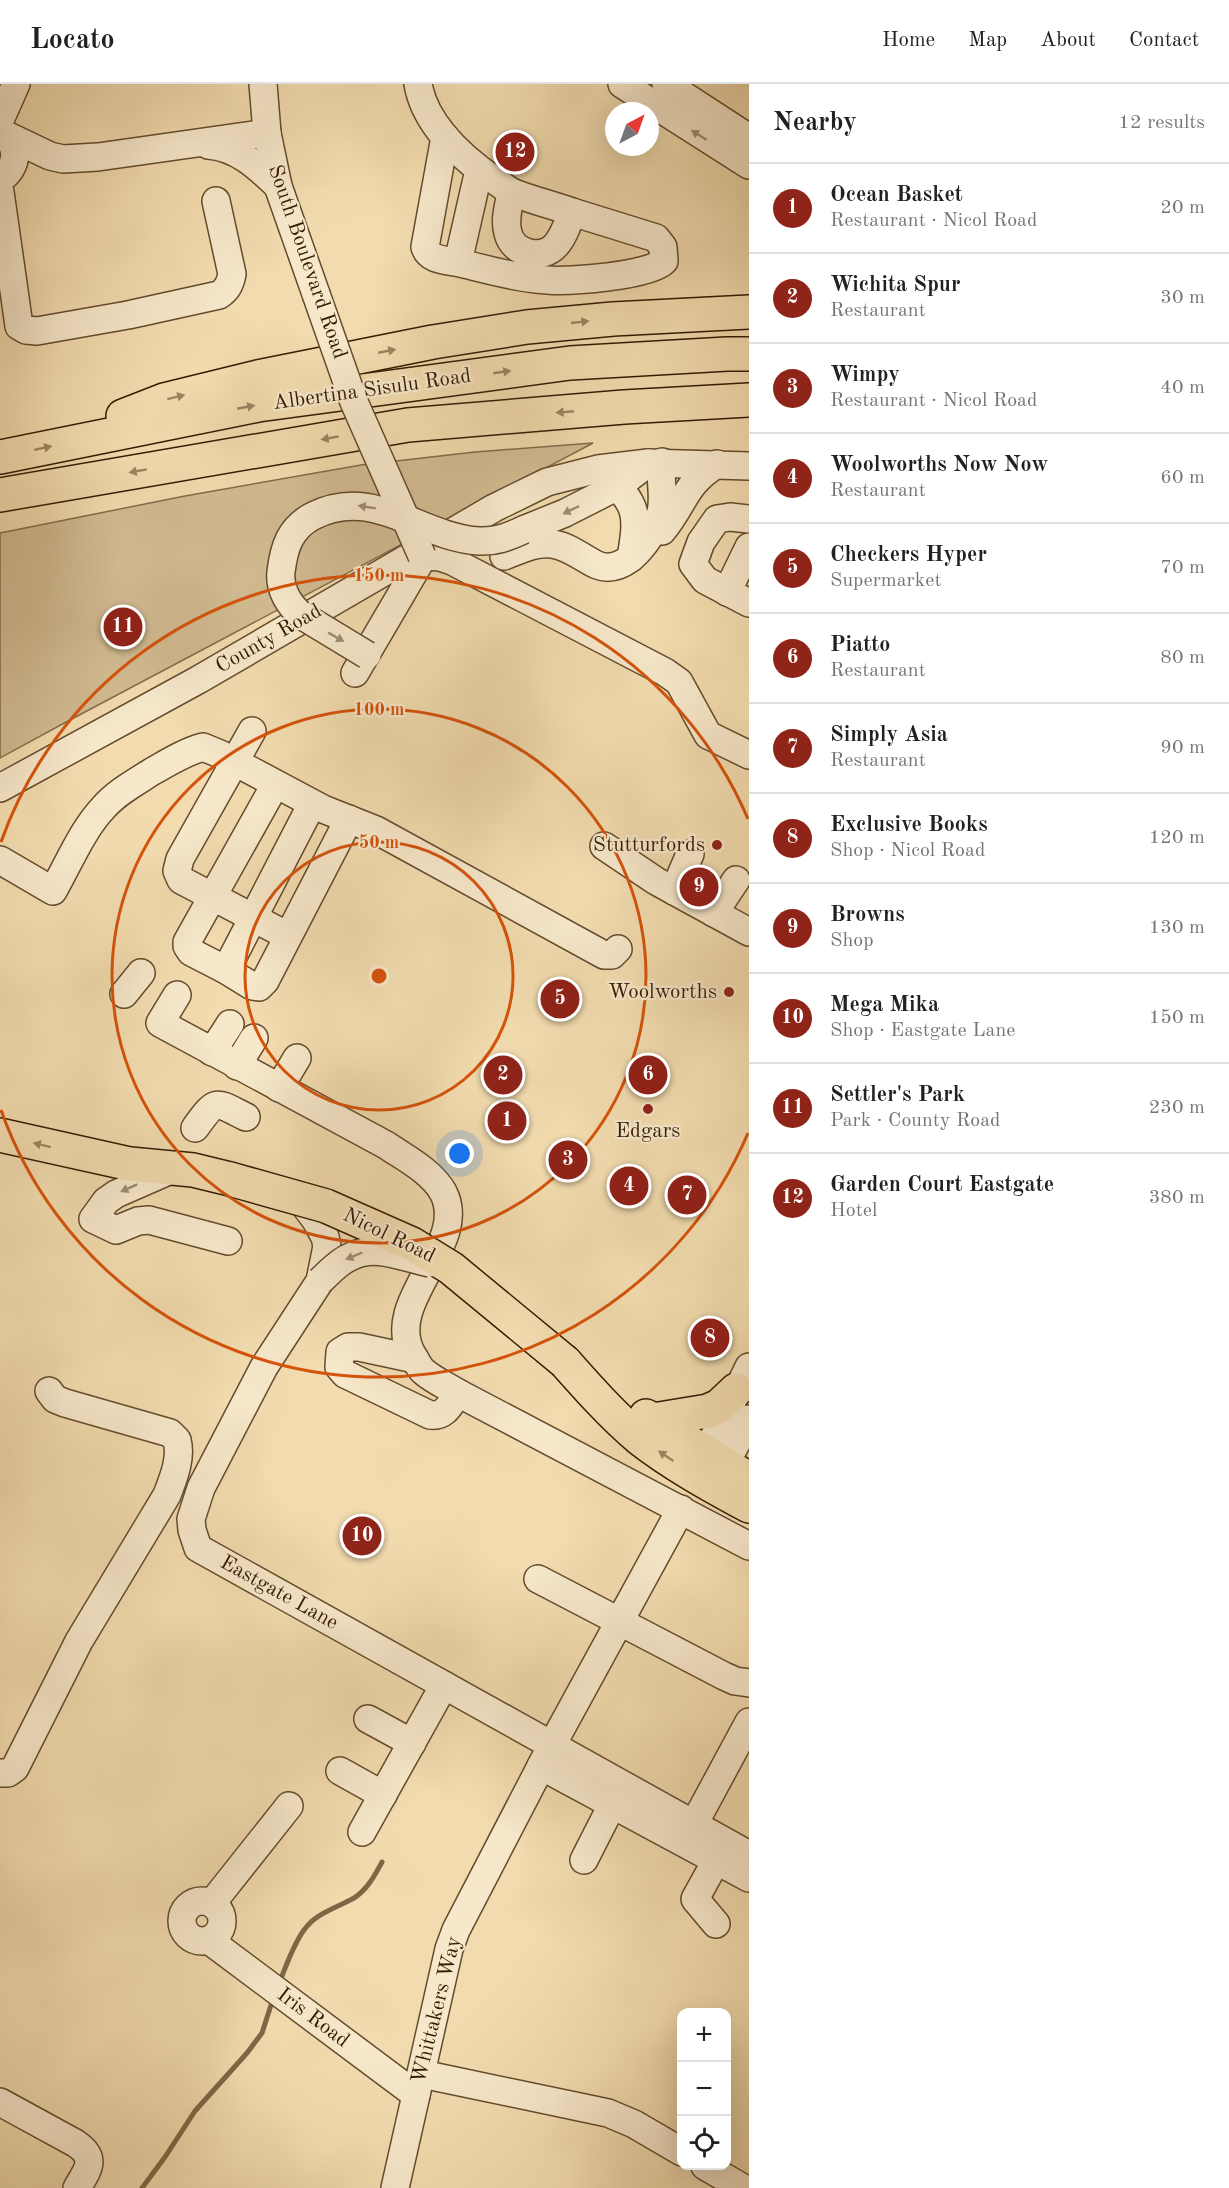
<!DOCTYPE html>
<html lang="en">
<head>
<meta charset="utf-8">
<style>
  :root { --surface:#fff; --page:#f6f6f6; --text:#202124; --muted:#757577; --line:#e0e0e0; --accent:#8f2418 }
  body { margin:0; font-family:"Old Standard TT",serif; background:var(--page); color:var(--text) }
  .controls { position:absolute; right:18px; bottom:18px; display:grid; overflow:hidden; border-radius:12px; box-shadow:0 6px 24px #0002 }
  .controls button { width:54px; height:54px; display:grid; place-items:center; padding:0; border:0; border-bottom:2px solid var(--line); background:var(--surface); color:var(--text); font:30px sans-serif }
  .compass { position:absolute; left:605px; top:18px; width:54px; height:54px; border-radius:50%; background:var(--surface); box-shadow:0 6px 24px #0002; rotate:41deg }
  .you { position:absolute; left:460px; top:1070px; width:21px; height:21px; margin:-15px; border:4px solid #fff; border-radius:50%; background:#1a73e8; box-shadow:0 0 0 9px #1a73e833 }
  .badge { display:grid; place-items:center; width:39px; height:39px; border-radius:50%; background:var(--accent); color:#fff; font-size:20px; font-weight:700 }
  .pin { position:absolute; translate:-50% -50%; border:3px solid #fff; box-shadow:0 2px 6px #0006 }
  .list { margin:0; padding:0; list-style:none }
  h2 { display:flex; justify-content:space-between; align-items:center; height:78px; margin:0; padding:0 24px; font-size:26px }
  h2 small { font-size:20px; font-weight:400; color:var(--muted) }
  .list li { display:grid; grid-template-columns:39px 1fr auto; gap:18px; align-items:center; box-sizing:border-box; height:90px; padding:0 24px; border-top:2px solid var(--line) }
  .list b { display:block; font-size:22px; white-space:nowrap }
  .list p { margin:0; font-size:20px; white-space:nowrap; color:var(--muted) }
  .list em { font-size:20px; font-style:normal; color:var(--muted) }
  .icon { flex:none; width:33px; height:33px; fill:none; stroke:currentColor; stroke-width:2; stroke-linecap:round; stroke-linejoin:round }
  .map { position:relative; flex:none; width:749px; height:2104px; overflow:hidden }
  header { display:flex; align-items:center; gap:36px; box-sizing:border-box; height:84px; padding:0 30px; background:var(--surface); border-bottom:2px solid var(--line) }
  header strong { font-size:28px }
  nav { display:flex; gap:33px; margin-inline-start:auto; font-size:21px }
  main { display:flex }
  aside { flex:1; background:var(--surface) }
  .map>svg:first-child { display:block }
</style>
</head>
<body>
<header>
<strong>Locato</strong>
<nav><a>Home</a><a>Map</a><a>About</a><a>Contact</a></nav>
</header>
<main>
<div class="map">
<svg width="749" height="2104" viewBox="0 0 749 2104">
  <rect width="100%" height="100%" fill="#f2dcaf"/>
  <filter id="stains"><feTurbulence type="fractalNoise" baseFrequency=".00333" numOctaves="4"/><feColorMatrix values="0 0 0 0 .2 0 0 0 0 .09 0 0 0 0 .02 0 0 0 .5 -.17"/></filter>
  <radialGradient id="worn" r=".72"><stop offset=".6" stop-color="#630" stop-opacity="0"/><stop offset="1" stop-color="#630" stop-opacity=".3"/></radialGradient>
  <polygon fill="#d2bb92" stroke="#836b4a" stroke-width="1.5" points="593,359 68,637 0,674 0,449 185,412 361,381 475,368"/>
  <g fill="none" stroke-linecap="round" stroke-linejoin="round">
    <g stroke="#7f6746" stroke-width="5">
      <path d="M280 1897C287 1880 293 1861 304 1846 316 1829 336 1824 354 1814 367 1806 375 1791 382 1778"/>
      <polyline points="142,2104 165,2073 195,2027 247,1969 262,1949 271,1921"/>
    </g>
    <g stroke="#644b2d" stroke-width="30">
      <g id="minor">
        <polyline points="263,0 267,49 278,102 316,210"/>
        <path d="M418 0C425 41 461 73 494 96 501 100 507 106 514 109 532 116 552 121 572 128 568 139 564 152 556 161 542 177 513 170 508 149 504 135 509 122 511 108"/>
        <polyline points="622,0 749,81"/>
        <polyline points="666,0 749,54"/>
        <polyline points="0,36 16,0"/>
        <path d="M0 49C21 59 18 84 0 95"/>
        <polyline points="6,51 50,72 63,75 98,73 267,49"/>
        <path d="M445 53 425 163C429 177 448 176 460 179 489 186 517 194 547 196 568 198 650 192 664 177L663 163 656 154 572 128"/>
        <path d="M208 61C237 63 257 82 278 102"/>
        <path d="M0 108 19 242 26 246 37 247 128 231 219 211C227 206 230 200 232 190L216 117"/>
        <polyline points="458,178 479,86"/>
        <path d="M605 391C639 420 638 432 631 474"/>
        <polyline points="749,435 730,433 717,435 701,458 693,480 705,496 749,519"/>
        <polyline points="523,446 565,429 618,402 648,379"/>
        <path d="M662 447C685 420 683 401 717 380"/>
        <polyline points="422,472 440,473 452,477 665,588 679,598 708,651 749,671"/>
        <path d="M504 472C520 466 534 458 552 460 569 462 582 474 597 481 626 493 654 452 661 428 665 412 659 394 662 378"/>
        <polyline points="727,508 749,463"/>
        <polyline points="355,589 423,473"/>
        <polyline points="252,647 180,775 177,787 181,796 288,852"/>
        <polyline points="275,701 187,858 187,862 191,868 226,886 312,720"/>
        <polyline points="0,704 198,596 494,424 547,398 598,385 648,379 749,382"/>
        <polyline points="604,762 656,797 749,848"/>
        <path d="M0 776 53 807C69 779 82 746 104 723 117 708 136 698 153 687 169 678 185 668 203 663L220 670 323 725 376 746 604 871H612L618 865"/>
        <polyline points="674,807 690,770"/>
        <polyline points="714,829 736,796"/>
        <polyline points="226,886 252,902 259,903 265,897 349,735"/>
        <polyline points="124,910 141,889"/>
        <path d="M177 911 160 939 386 1061C405 1074 431 1087 443 1108 471 1161 380 1218 413 1272 416 1277 419 1283 423 1287 433 1296 447 1302 458 1309L749 1462"/>
        <polyline points="212,968 230,940"/>
        <polyline points="237,982 254,954"/>
        <polyline points="279,1004 297,974"/>
        <path d="M195 1044C217 1014 214 1017 246 1033"/>
        <polyline points="173,1085 116,1110 106,1117 93,1135 116,1146 138,1137 149,1136 228,1157"/>
        <polyline points="299,1114 315,1135 325,1153 327,1162 320,1197 264,1283 201,1404 191,1435 192,1446 198,1464 749,1771"/>
        <path d="M415 1275 359 1263H348L340 1268 339 1283 345 1290 430 1331C445 1333 450 1321 458 1309"/>
        <polyline points="695,1385 717,1348 749,1283"/>
        <polyline points="716,1398 749,1335"/>
        <polyline points="538,1495 724,1592 735,1597 749,1599"/>
        <polyline points="368,1635 412,1659"/>
        <polyline points="541,1682 749,1794"/>
        <polyline points="340,1687 383,1711"/>
        <path d="M0 1689H8L15 1684 79 1557 167 1411C173 1395 182 1374 177 1356L170 1349 65 1319 55 1315 49 1307"/>
        <polyline points="694,1740 749,1638"/>
        <polyline points="362,1748 444,1601"/>
        <polyline points="584,1776 612,1721"/>
        <circle cx="202" cy="1837" r="20"/>
        <polyline points="212,1819 289,1722"/>
        <polyline points="716,1840 695,1815 716,1777"/>
        <polyline points="210,1857 416,2011"/>
        <polyline points="422,1990 608,2029 634,2040 682,2068"/>
        <path d="M0 2018 75 2059C98 2074 88 2085 77 2104"/>
        <polyline points="705,2082 743,2104"/>
        <polyline points="395,2104 449,1865 456,1846 552,1661 681,1425"/>
      </g>
    </g>
    <g stroke="#341b02" stroke-width="36">
      <g id="major">
        <polyline points="0,1051 130,1080 193,1086 230,1095"/>
        <path d="M565 1278C588 1304 612 1331 639 1354 672 1380 712 1402 749 1422"/>
        <polyline points="646,1332 749,1395"/>
        <polyline points="653,1336 708,1327 719,1322 736,1306"/>
      </g>
    </g>
    <g stroke="#341b02" stroke-width="36">
      <g id="highway">
        <polyline points="123,332 164,316 258,293 433,258 527,243 613,235 749,228"/>
        <polyline points="0,373 258,321 570,279 727,270 749,270"/>
        <polyline points="0,411 408,341 624,323 749,316"/>
      </g>
    </g>
    <use href="#minor" stroke="#f7e8cb" stroke-width="27"/>
    <use href="#major" stroke="#f2dcaf" stroke-width="33"/>
    <use href="#highway" stroke="#f2dcaf" stroke-width="33"/>
    <g stroke="#644b2d" stroke-width="30" stroke-linecap="butt">
      <g id="minor-bridge">
        <polyline points="316,210 354,318 422,472"/>
        <path d="M367 571 301 531C289 521 279 505 281 488 284 463 290 444 313 432 374 401 419 453 479 457 495 458 508 453 523 446"/>
        <path d="M320 1197C329 1189 338 1178 350 1173 375 1159 404 1174 430 1179"/>
      </g>
    </g>
    <g stroke="#341b02" stroke-width="36" stroke-linecap="butt">
      <polyline id="major-bridge" points="230,1095 326,1122 412,1160 451,1184 565,1278"/>
    </g>
    <use href="#minor-bridge" stroke="#f7e8cb" stroke-width="27"/>
    <use href="#major-bridge" stroke="#f2dcaf" stroke-width="33"/>
  </g>
  <defs><path id="oneway-solid" d="M-6-.8H1V-3.2L6.5 0L1 3.2V.8H-6Z" transform="scale(1.5)"/></defs>
  <g fill="#9f8c71">
    <use href="#oneway-solid" transform="translate(699 51) rotate(-148)"/>
    <use href="#oneway-solid" transform="translate(367 423) rotate(-171)"/>
    <use href="#oneway-solid" transform="translate(571 426) rotate(154)"/>
    <use href="#oneway-solid" transform="translate(336 553) rotate(29)"/>
    <use href="#oneway-solid" transform="translate(129 1104) rotate(156)"/>
    <use href="#oneway-solid" transform="translate(354 1172) rotate(157)"/>
  </g>
  <g fill="#9c8561">
    <use href="#oneway-solid" transform="translate(580 238) rotate(-6)"/>
    <use href="#oneway-solid" transform="translate(387 267) rotate(-11)"/>
    <use href="#oneway-solid" transform="translate(502 288) rotate(-8)"/>
    <use href="#oneway-solid" transform="translate(176 313) rotate(-14)"/>
    <use href="#oneway-solid" transform="translate(246 323) rotate(-11)"/>
    <use href="#oneway-solid" transform="translate(565 328) rotate(175)"/>
    <use href="#oneway-solid" transform="translate(330 354) rotate(170)"/>
    <use href="#oneway-solid" transform="translate(43 364) rotate(-12)"/>
    <use href="#oneway-solid" transform="translate(138 387) rotate(170)"/>
    <use href="#oneway-solid" transform="translate(42 1061) rotate(-166)"/>
    <use href="#oneway-solid" transform="translate(666 1372) rotate(-146)"/>
  </g>
  <g fill="none" stroke="#d6530b" stroke-width="3">
    <circle cx="379" cy="892" r="134"/>
    <circle cx="379" cy="892" r="267"/>
    <path d="M748 1049A401 401 0 0 1 1 1026M1 758A401 401 0 0 1 748 735"/>
  </g>
  <g fill="#8f2418" stroke="#f7e8cb" stroke-width="2">
    <circle cx="717" cy="761" r="6"/>
    <circle cx="729" cy="908" r="6"/>
    <circle cx="648" cy="1025" r="6"/>
  </g>
  <g text-anchor="middle" dominant-baseline="central" stroke-width="4.5" stroke-linejoin="round" paint-order="stroke">
    <g font-size="21" fill="#341b02" stroke="#f7e8cb">
      <text transform="translate(307 178) rotate(71)">South Boulevard Road</text>
      <text transform="translate(372 306) rotate(-8)">Albertina Sisulu Road</text>
      <text transform="translate(269 555) rotate(-30)">County Road</text>
      <text transform="translate(389 1152) rotate(26)">Nicol Road</text>
      <text transform="translate(279 1509) rotate(29)">Eastgate Lane</text>
      <text transform="translate(437 1926) rotate(-76)">Whittakers Way</text>
      <text transform="translate(313 1934) rotate(37)">Iris Road</text>
    </g>
    <g font-size="21" fill="#341b02" stroke="#f7e8cb" text-anchor="end">
      <text x="705" y="761">Stutturfords</text>
      <text x="717" y="908">Woolworths</text>
      <text x="648" y="1047" text-anchor="middle">Edgars</text>
    </g>
  </g>
  <circle cx="379" cy="892" r="9" fill="#d6530b" stroke="#f7e8cb" stroke-width="3"/>
  <g font-size="18" text-anchor="middle" font-weight="bold" fill="#d6530b" stroke="#f7e8cb" stroke-width="4.5" stroke-linejoin="round" paint-order="stroke">
    <text x="379" y="497">150 m</text>
    <text x="379" y="631">100 m</text>
    <text x="379" y="764">50 m</text>
  </g>
  <rect width="100%" height="100%" filter="url(#stains)"/>
  <rect width="100%" height="100%" fill="url(#worn)"/>
</svg>
<div class="controls">
<button>+</button>
<button>−</button>
<button><svg class="icon" aria-label="locate" viewBox="0 0 24 24"><circle cx="12" cy="12" r="6"/><path d="M12 2v4M12 18v4M2 12h4M18 12h4"/></svg></button>
</div>
<svg class="compass" viewBox="-18 -18 36 36"><path d="M0-13l5 13h-10z" fill="#e53935"/><path d="M0 13l5-13h-10z" fill="#757577"/></svg>
<div class="you"></div>
<div class="pin badge" style="left:507px;top:1037px">1</div>
<div class="pin badge" style="left:503px;top:991px">2</div>
<div class="pin badge" style="left:568px;top:1076px">3</div>
<div class="pin badge" style="left:629px;top:1102px">4</div>
<div class="pin badge" style="left:560px;top:915px">5</div>
<div class="pin badge" style="left:648px;top:991px">6</div>
<div class="pin badge" style="left:687px;top:1111px">7</div>
<div class="pin badge" style="left:710px;top:1254px">8</div>
<div class="pin badge" style="left:699px;top:803px">9</div>
<div class="pin badge" style="left:362px;top:1452px">10</div>
<div class="pin badge" style="left:123px;top:543px">11</div>
<div class="pin badge" style="left:515px;top:68px">12</div>
</div>
<aside>
<h2>Nearby<small>12 results</small></h2>
<ul class="list">
<li><span class="badge">1</span><div><b>Ocean Basket</b><p>Restaurant · Nicol Road</p></div><em>20 m</em></li>
<li><span class="badge">2</span><div><b>Wichita Spur</b><p>Restaurant</p></div><em>30 m</em></li>
<li><span class="badge">3</span><div><b>Wimpy</b><p>Restaurant · Nicol Road</p></div><em>40 m</em></li>
<li><span class="badge">4</span><div><b>Woolworths Now Now</b><p>Restaurant</p></div><em>60 m</em></li>
<li><span class="badge">5</span><div><b>Checkers Hyper</b><p>Supermarket</p></div><em>70 m</em></li>
<li><span class="badge">6</span><div><b>Piatto</b><p>Restaurant</p></div><em>80 m</em></li>
<li><span class="badge">7</span><div><b>Simply Asia</b><p>Restaurant</p></div><em>90 m</em></li>
<li><span class="badge">8</span><div><b>Exclusive Books</b><p>Shop · Nicol Road</p></div><em>120 m</em></li>
<li><span class="badge">9</span><div><b>Browns</b><p>Shop</p></div><em>130 m</em></li>
<li><span class="badge">10</span><div><b>Mega Mika</b><p>Shop · Eastgate Lane</p></div><em>150 m</em></li>
<li><span class="badge">11</span><div><b>Settler's Park</b><p>Park · County Road</p></div><em>230 m</em></li>
<li><span class="badge">12</span><div><b>Garden Court Eastgate</b><p>Hotel</p></div><em>380 m</em></li>
</ul>
</aside>
</main>
</body>
</html>
